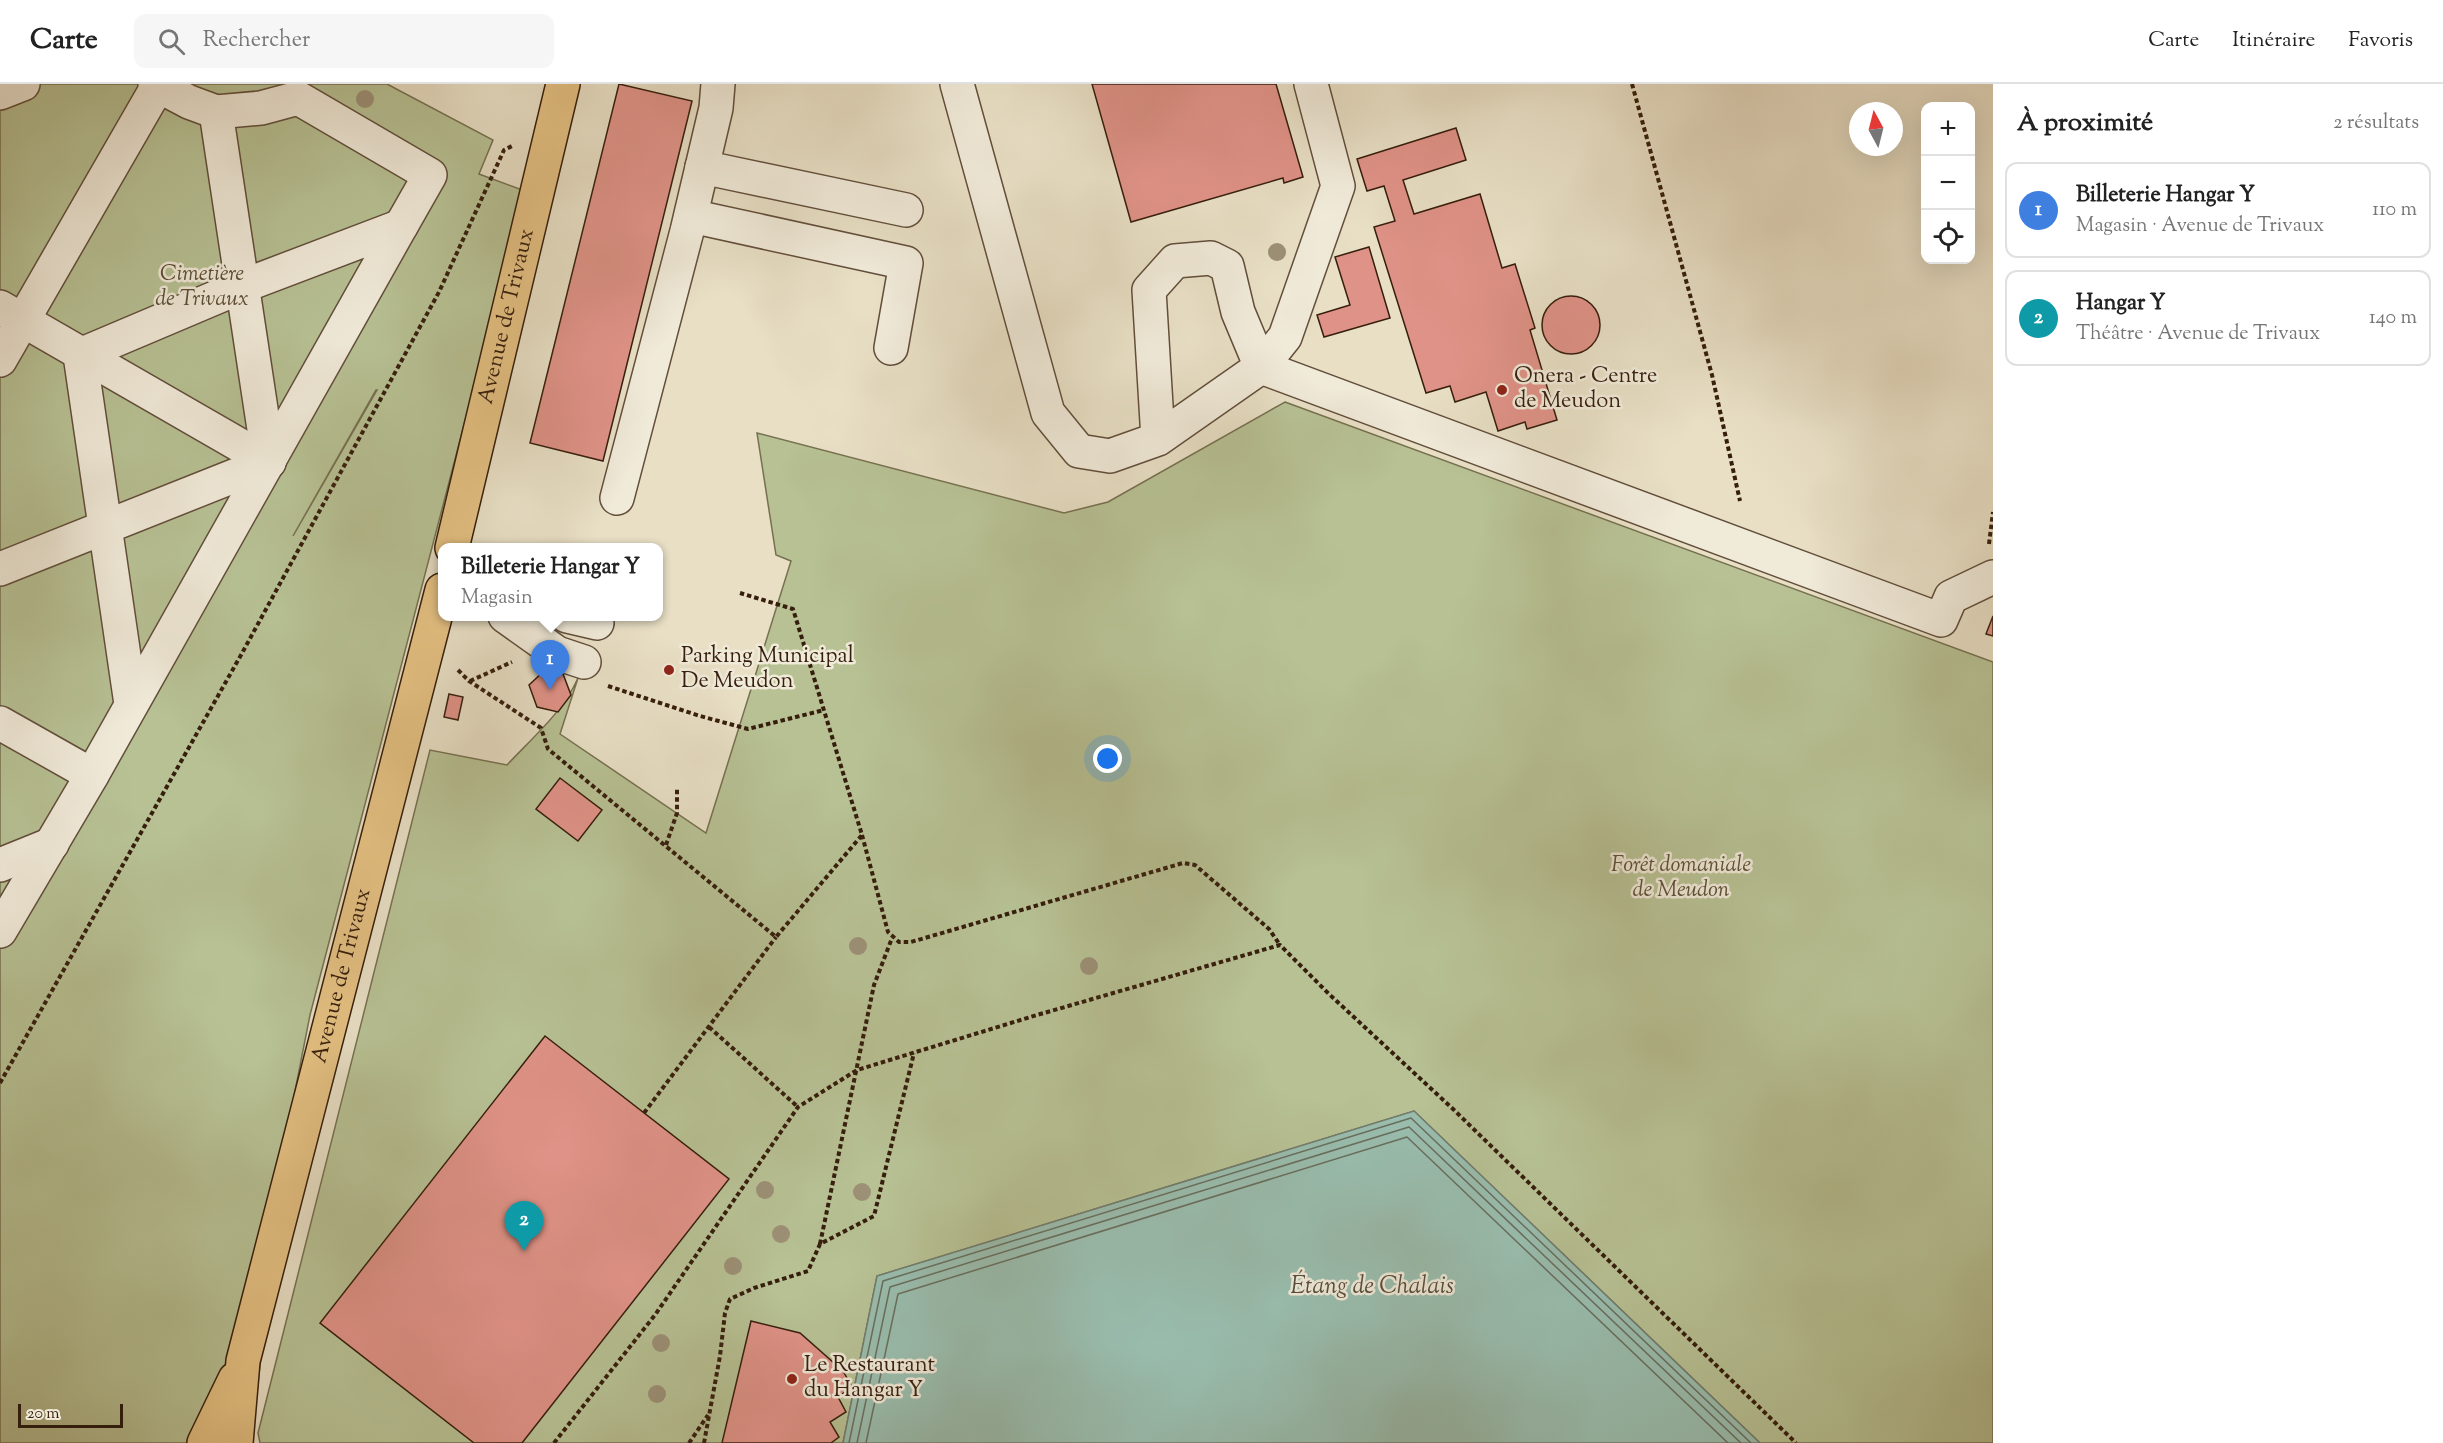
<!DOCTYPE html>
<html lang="fr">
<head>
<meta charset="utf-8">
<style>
  :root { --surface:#fff; --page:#f6f6f6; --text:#222; --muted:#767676; --line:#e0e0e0; --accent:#ea580c }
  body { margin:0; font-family:"Sorts Mill Goudy",serif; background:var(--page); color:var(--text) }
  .controls { position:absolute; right:18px; top:18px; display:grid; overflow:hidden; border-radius:12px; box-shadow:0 6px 24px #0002 }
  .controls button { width:54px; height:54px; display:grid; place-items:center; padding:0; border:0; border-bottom:2px solid var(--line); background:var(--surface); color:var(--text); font:30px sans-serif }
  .compass { position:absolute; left:1849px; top:18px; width:54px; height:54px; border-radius:50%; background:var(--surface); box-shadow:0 6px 24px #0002; rotate:353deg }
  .scale { position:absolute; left:18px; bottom:15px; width:105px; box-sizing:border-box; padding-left:6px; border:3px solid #361e0d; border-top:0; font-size:16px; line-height:21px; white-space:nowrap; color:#361e0d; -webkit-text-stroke:4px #f0ead9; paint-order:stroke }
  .you { position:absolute; left:1108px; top:675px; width:21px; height:21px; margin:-15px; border:4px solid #fff; border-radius:50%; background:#1a73e8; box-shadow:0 0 0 9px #1a73e833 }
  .badge { display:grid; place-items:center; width:39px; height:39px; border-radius:50%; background:var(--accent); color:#fff; font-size:20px; font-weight:700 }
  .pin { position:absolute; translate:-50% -50px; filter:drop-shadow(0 2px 3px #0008) }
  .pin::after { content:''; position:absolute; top:32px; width:21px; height:18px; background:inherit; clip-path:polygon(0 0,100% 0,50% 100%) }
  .popup { position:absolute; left:438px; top:459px; width:225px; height:78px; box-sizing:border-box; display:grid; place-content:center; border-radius:12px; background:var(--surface); filter:drop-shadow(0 2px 4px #0005); font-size:20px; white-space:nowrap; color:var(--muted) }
  .popup b { font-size:22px; color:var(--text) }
  .popup::after { content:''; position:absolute; left:50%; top:100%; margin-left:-12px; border:12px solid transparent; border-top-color:var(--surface) }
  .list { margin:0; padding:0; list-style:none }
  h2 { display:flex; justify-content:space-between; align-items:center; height:78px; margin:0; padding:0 24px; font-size:26px }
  h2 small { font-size:20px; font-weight:400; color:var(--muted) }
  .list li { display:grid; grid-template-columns:39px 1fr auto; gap:18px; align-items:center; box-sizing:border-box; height:96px; margin:0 12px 12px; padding:0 12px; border:2px solid var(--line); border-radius:12px }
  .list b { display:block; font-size:22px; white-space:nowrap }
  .list p { margin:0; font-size:20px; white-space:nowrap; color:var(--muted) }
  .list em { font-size:20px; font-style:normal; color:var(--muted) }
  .icon { flex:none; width:33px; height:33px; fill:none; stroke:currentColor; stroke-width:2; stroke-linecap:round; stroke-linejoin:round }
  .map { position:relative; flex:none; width:1993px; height:1359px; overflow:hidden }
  header { display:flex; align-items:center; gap:36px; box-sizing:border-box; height:84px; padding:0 30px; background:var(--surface); border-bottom:2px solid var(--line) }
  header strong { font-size:28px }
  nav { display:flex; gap:33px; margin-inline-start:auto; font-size:21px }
  .search { width:420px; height:54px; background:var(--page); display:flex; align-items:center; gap:15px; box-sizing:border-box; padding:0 21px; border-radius:12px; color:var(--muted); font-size:22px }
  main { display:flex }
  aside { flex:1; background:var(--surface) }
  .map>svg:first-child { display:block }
</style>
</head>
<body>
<header>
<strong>Carte</strong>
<div class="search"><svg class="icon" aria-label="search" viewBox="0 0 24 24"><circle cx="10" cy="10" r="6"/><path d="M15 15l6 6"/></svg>Rechercher</div>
<nav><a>Carte</a><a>Itinéraire</a><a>Favoris</a></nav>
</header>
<main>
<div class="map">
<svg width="1993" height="1359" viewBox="0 0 1993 1359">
  <rect width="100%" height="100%" fill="#e8dfc5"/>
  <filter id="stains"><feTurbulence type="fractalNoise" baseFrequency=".00333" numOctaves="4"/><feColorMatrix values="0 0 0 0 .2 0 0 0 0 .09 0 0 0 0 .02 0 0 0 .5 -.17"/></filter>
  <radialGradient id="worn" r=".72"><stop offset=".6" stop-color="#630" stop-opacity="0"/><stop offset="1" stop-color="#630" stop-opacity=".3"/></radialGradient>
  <g fill="#b7c194" stroke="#767050" stroke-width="1.5" fill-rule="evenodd">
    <path d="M0 0H387L493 56 479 90 525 107 310 931 280 1083 252 1359H0ZM376 306H377L293 452Z"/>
    <path d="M1285 318 1993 578V1359H1760L1414 1027 877 1192 843 1359H260L258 1349 430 666 507 681C533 653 563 628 578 594L560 650 706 749 791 477 776 471 757 349 1064 429 1108 418Z"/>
  </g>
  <polygon fill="#99bdae" stroke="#717d6e" stroke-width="1.5" points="1414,1027 1760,1359 843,1359 877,1192"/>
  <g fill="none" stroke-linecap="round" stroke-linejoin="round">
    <g stroke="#686e5e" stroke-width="1.5">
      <polyline points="849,1359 883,1197 1411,1034 1751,1359"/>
      <polyline points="857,1359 890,1203 1409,1043 1741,1359"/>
      <polyline points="866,1359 898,1210 1407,1053 1728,1359"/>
    </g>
  </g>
  <g fill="#df9287" stroke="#361e0d" stroke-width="1.5">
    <polygon points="619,0 692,17 603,377 530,359"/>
    <polygon points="1092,0 1276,0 1303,93 1284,99 1283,94 1131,138"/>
    <polygon points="1456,44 1466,76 1403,96 1414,130 1480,110 1502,184 1515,180 1535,244 1530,246 1557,336 1527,345 1525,338 1498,347 1486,308 1455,318 1450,302 1426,309 1374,143 1395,137 1384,102 1367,107 1357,75"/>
    <polygon points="1369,163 1390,234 1324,253 1317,231 1350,221 1335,173"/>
    <circle cx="1571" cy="241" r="29"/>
    <polygon points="1993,532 1993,552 1986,550"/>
    <polygon points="544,587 563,590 571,611 558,628 537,623 529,601"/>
    <polygon points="449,610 463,613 458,636 444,633"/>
    <polygon points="560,694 602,726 578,757 536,725"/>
    <polygon points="545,952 729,1095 522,1359 474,1359 320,1239"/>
    <polygon points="751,1237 800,1249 843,1287 852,1303 838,1313 846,1328 830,1338 839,1353 831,1359 722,1359"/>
  </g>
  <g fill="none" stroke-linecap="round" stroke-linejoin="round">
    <g stroke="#624e3b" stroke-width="36">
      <g id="minor">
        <polyline points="155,0 189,18 216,28 269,378"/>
        <polyline points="957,0 1048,329 1079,367 1110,372 1158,355 1261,283 1238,228 1227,182 1211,174 1175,177 1149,206 1158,355"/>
        <polyline points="1311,0 1338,102 1285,253 1261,283 1941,536 1951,513 1993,493"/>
        <polyline points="0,9 23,0"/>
        <polyline points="216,28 261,24 298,14 430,91 401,142"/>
        <polyline points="702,83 906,126"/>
        <polyline points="691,132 906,179 891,264"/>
        <polyline points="0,223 269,378"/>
        <polyline points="0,276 159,0"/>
        <polyline points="617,414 687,147 716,24 718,0"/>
        <polyline points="0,485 269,378"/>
        <polyline points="505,532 557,569 584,578"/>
        <polyline points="567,532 597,539"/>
        <polyline points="0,639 92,691"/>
        <polyline points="0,781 52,760"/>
        <polyline points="0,847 92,691 401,142 243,202 80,271 131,620"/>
      </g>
    </g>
    <g stroke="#361e0d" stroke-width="36">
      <g id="major">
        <path id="s1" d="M452 464 563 0"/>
        <polyline points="204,1359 235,1295"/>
        <path id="s2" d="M236 1359 243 1277 442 506"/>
      </g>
    </g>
    <g stroke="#361e0d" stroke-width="4" stroke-dasharray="4.5 3" stroke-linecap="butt">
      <polyline points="1632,0 1712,291 1740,417"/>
      <polyline points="1989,460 1993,428"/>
      <polyline points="458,586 469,597 541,644 548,665 776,853 862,751 793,525 740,509"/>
      <polyline points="470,597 512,578"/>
      <polyline points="608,602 700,632 748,645 824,626"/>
      <polyline points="862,751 888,848 899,858 911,858 1183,779 1195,781 1269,845 1280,861"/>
      <polyline points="666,761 677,729 677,704"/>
      <polyline points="709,943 798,1023"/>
      <polyline points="0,999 241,571 439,208 504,66 512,62"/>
      <polyline points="644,1029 776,853"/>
      <polyline points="820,1160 874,901 892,854"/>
      <polyline points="554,1359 655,1231 798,1023 857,986 1037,931 1280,861 1329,910 1453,1025 1796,1359"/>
      <polyline points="689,1359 708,1331"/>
      <polyline points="704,1359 720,1272 725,1229 730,1215 754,1204 808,1187 820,1160 874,1132 914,969"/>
    </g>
    <use href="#minor" stroke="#f0ead9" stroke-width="33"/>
    <use href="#major" stroke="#e4c082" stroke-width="33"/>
  </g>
  <g fill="#9c9076">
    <circle cx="365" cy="15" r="9"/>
    <circle cx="1277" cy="168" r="9"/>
    <circle cx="858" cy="862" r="9"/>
    <circle cx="1089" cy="882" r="9"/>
    <circle cx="765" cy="1106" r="9"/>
    <circle cx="862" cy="1108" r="9"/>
    <circle cx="781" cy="1150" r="9"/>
    <circle cx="733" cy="1182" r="9"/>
    <circle cx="661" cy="1259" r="9"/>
    <circle cx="657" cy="1310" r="9"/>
  </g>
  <g fill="#8f2418" stroke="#f0ead9" stroke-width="2">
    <circle cx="1502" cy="306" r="6"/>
    <circle cx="669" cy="586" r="6"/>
    <circle cx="792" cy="1295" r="6"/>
  </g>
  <g text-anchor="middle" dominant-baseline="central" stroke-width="5" stroke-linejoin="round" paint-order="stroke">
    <g font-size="22" font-style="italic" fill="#5d4f36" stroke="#f0ead9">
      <text x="202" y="191">Cimetière<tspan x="202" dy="25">de Trivaux</tspan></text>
      <text x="1681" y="782">Forêt domaniale<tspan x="1681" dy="25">de Meudon</tspan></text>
    </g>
    <g font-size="22" fill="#361e0d" stroke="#f0ead9">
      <text stroke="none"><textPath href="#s1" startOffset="238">Avenue de Trivaux</textPath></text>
      <text stroke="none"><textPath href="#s2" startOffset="480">Avenue de Trivaux</textPath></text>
    </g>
    <g font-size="22" fill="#361e0d" stroke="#f0ead9" text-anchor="start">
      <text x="1514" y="293">Onera - Centre<tspan x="1514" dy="25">de Meudon</tspan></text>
      <text x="681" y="573">Parking Municipal<tspan x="681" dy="25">De Meudon</tspan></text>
      <text x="804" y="1282">Le Restaurant<tspan x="804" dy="25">du Hangar Y</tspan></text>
    </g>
    <g font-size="24" font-style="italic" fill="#544e3d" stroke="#f0ead9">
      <text x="1372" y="1203">Étang de Chalais</text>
    </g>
  </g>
  <rect width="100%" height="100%" filter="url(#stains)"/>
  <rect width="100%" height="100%" fill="url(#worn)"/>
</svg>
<div class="controls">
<button>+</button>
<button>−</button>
<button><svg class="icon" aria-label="locate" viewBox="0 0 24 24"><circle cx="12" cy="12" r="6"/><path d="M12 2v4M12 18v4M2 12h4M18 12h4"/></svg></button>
</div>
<svg class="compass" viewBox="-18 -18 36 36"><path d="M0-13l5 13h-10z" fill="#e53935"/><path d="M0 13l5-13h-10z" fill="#767676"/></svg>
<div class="scale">20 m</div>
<div class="you"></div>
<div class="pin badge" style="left:550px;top:606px;background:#3f7fe0">1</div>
<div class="popup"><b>Billeterie Hangar Y</b>Magasin</div>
<div class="pin badge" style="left:524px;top:1167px;background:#0f9aa8">2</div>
</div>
<aside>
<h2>À proximité<small>2 résultats</small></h2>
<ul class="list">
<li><span class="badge" style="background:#3f7fe0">1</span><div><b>Billeterie Hangar Y</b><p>Magasin · Avenue de Trivaux</p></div><em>110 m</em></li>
<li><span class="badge" style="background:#0f9aa8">2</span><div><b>Hangar Y</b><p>Théâtre · Avenue de Trivaux</p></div><em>140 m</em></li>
</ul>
</aside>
</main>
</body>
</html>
